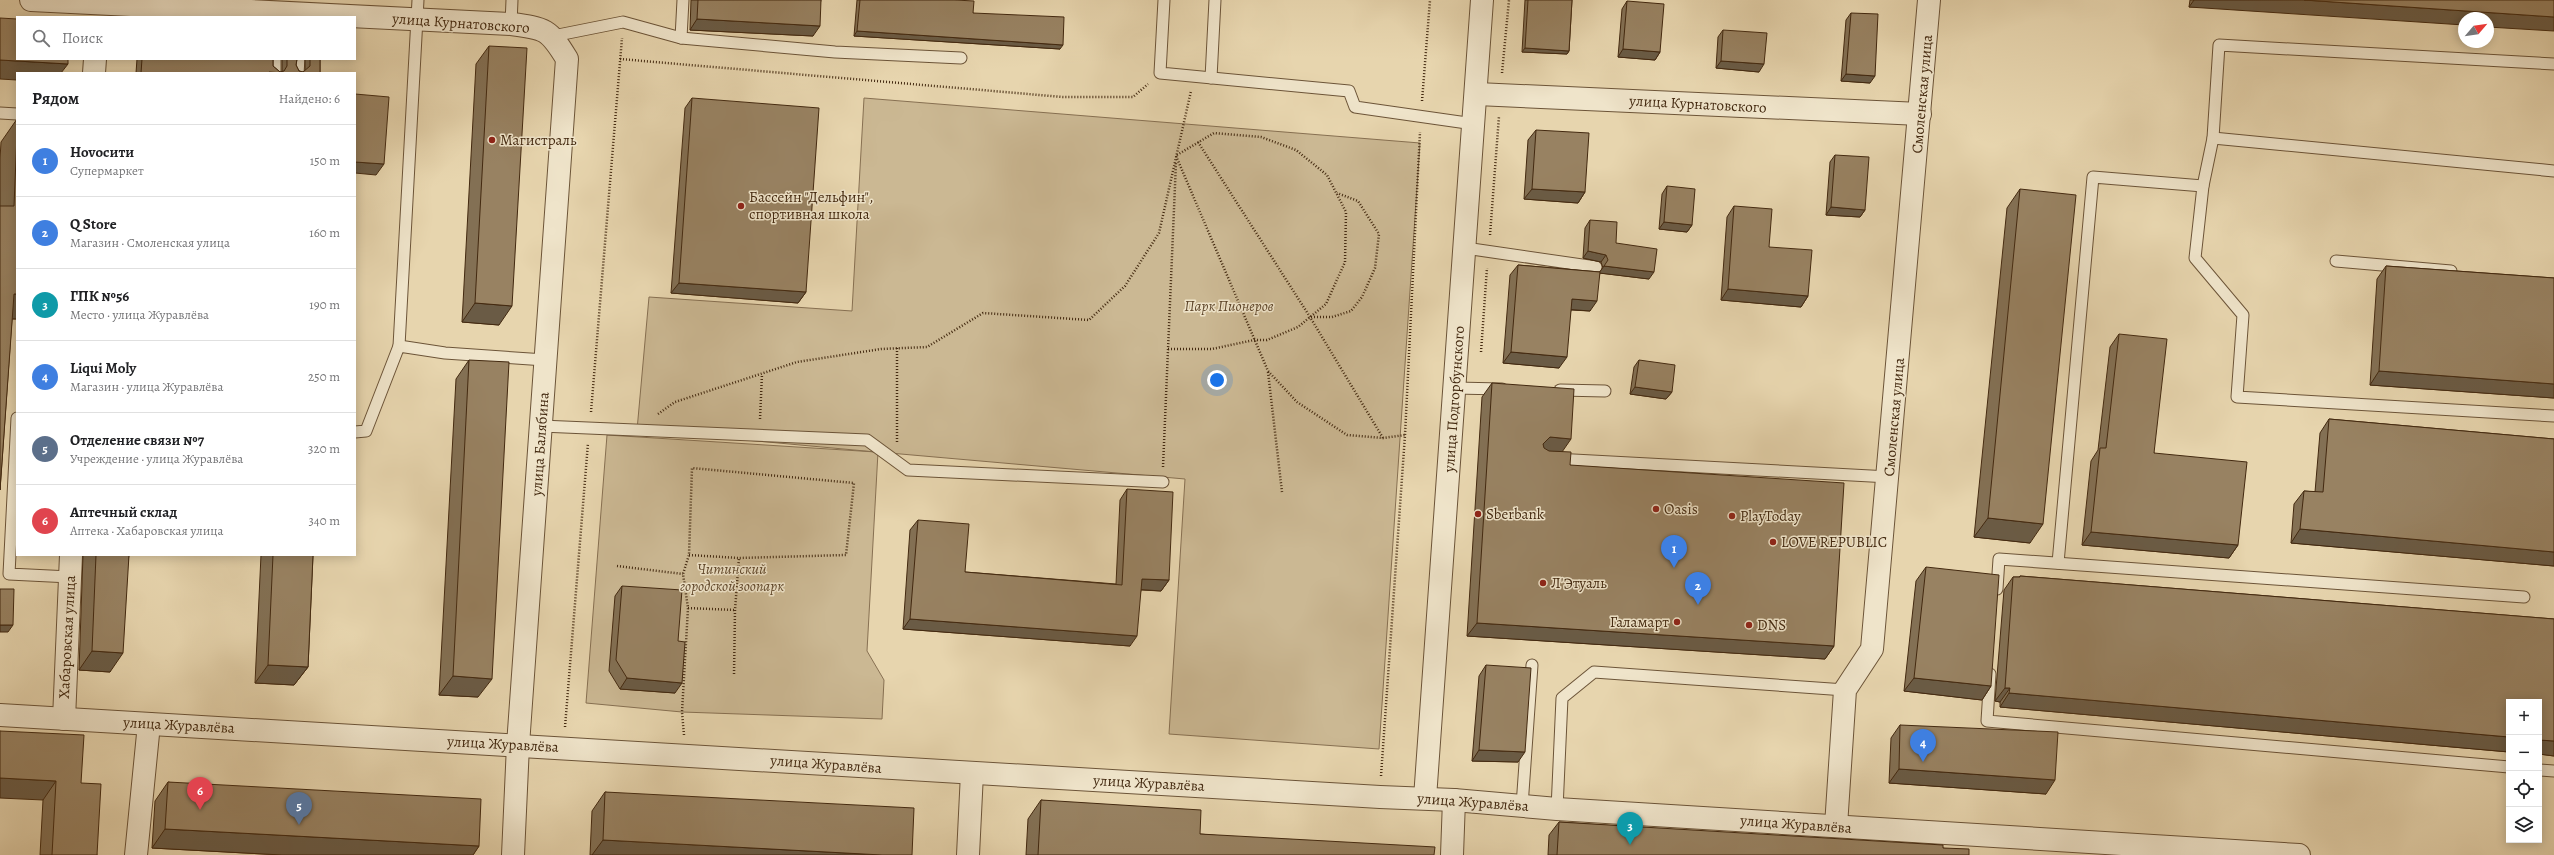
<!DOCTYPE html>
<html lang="ru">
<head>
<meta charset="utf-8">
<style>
  :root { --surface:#fff; --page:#f2f2f2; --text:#202124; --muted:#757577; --line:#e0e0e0; --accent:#2563eb }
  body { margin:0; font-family:Alegreya,serif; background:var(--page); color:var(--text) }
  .controls { position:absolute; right:12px; bottom:12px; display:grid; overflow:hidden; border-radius:0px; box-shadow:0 2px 10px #0003 }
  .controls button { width:36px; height:36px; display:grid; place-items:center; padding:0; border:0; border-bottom:1px solid var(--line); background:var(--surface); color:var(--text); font:20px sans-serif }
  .compass { position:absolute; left:2458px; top:12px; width:36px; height:36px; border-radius:50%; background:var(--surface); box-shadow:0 2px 10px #0003; rotate:61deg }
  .you { position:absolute; left:1217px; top:380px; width:14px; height:14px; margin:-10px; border:3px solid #fff; border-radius:50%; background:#1a73e8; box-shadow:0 0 0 6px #1a73e833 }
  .badge { display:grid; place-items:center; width:26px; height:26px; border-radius:50%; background:var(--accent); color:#fff; font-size:13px; font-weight:700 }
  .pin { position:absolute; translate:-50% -33px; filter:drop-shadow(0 1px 2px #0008) }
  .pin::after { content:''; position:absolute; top:21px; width:14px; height:12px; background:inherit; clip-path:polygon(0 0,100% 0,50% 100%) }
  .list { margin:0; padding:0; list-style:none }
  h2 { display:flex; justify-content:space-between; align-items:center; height:52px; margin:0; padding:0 16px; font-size:17px }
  h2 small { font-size:13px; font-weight:400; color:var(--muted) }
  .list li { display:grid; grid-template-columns:26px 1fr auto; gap:12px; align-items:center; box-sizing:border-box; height:72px; padding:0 16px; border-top:1px solid var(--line) }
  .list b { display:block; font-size:15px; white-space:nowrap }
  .list p { margin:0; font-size:13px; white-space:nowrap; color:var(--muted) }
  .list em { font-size:13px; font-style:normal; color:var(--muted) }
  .icon { flex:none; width:22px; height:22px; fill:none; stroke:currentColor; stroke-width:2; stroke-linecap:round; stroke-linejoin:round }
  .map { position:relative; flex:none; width:2554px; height:855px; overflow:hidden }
  .search { position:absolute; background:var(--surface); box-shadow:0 2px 10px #0003; left:16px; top:16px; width:340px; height:44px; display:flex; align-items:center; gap:10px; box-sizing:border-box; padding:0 14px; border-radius:0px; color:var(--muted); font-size:15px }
  .panel { position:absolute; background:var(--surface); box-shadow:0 2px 10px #0003; left:16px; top:72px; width:340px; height:484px; border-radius:0px }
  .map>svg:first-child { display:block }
</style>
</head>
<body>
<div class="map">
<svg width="2554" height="855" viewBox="0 0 2554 855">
  <rect width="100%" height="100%" fill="#e7d5ae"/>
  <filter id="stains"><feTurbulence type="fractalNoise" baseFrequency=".005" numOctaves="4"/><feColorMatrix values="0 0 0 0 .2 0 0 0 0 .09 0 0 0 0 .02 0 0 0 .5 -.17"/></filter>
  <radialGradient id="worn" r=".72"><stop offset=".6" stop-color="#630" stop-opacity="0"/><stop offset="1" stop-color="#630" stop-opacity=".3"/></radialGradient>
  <polygon fill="#cbb893" stroke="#877052" points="864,98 1420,143 1379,749 1169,734 1185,479 878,452 867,651 884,680 882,719 682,712 586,703 607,435 876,452 637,430 649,297 852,311"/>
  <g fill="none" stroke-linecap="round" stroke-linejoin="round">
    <g stroke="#6c5438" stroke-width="13">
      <g id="service">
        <polyline points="1164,0 1160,73 1349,91 1355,107 1474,124"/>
        <polyline points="511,24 512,0"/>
        <polyline points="553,36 623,22 681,38 683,0"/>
        <polyline points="681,38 835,52 961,58"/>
        <polyline points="2554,64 2219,45 2213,138 2203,186 2195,258 2243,315 2237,397 2554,416"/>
        <polyline points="275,73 275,59"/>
        <polyline points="298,73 299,59"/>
        <polyline points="1211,78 1215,0"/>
        <polyline points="0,113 17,114"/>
        <polyline points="2213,138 2554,171"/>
        <polyline points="1465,248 1596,267"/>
        <polyline points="2336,261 2451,271"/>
        <polyline points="399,346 418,0"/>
        <polyline points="1455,388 1502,389"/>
        <polyline points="1560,390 1605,391"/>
        <polyline points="17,418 9,574 70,577"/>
        <polyline points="541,426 867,440 908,470 1163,482"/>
        <polyline points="355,432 366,431 399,346 445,353 545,360"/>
        <polyline points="1555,459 1889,477"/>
        <polyline points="2058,563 2093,177 2203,186"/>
        <polyline points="1997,589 1999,559 2524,597"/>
        <polyline points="1990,674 1987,721 2509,767"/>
        <polyline points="2539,770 2554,771"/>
        <polyline points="1522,806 1532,665"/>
        <polyline points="1557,809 1562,698 1594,672 1845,690"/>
      </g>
    </g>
    <g stroke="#6c5438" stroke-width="24">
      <g id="minor">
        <path d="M31 0 511 24C545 28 549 29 567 59L518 745 513 855"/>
        <polyline points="94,73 95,59"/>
        <polyline points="1477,94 1920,114"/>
        <polyline points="0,715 1380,797 1454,800 1557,809 2299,855"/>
        <polyline points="64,719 71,555"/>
        <polyline points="1425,798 1482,0"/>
        <polyline points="1836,826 1845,690 1872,649 1929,0"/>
        <polyline points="136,855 149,724"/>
        <polyline points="968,855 972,773"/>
        <polyline points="1452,855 1454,800"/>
      </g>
    </g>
    <g stroke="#432910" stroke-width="2.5" stroke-dasharray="1 2" stroke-linecap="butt">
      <polyline points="620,59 1063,97 1133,97 1148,84"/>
      <polyline points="1502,73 1509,0"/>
      <polyline points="1422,101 1430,0"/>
      <polyline points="1198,142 1310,317 1383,438"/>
      <polyline points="1176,156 1268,371 1297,402 1347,435 1383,438 1405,435"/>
      <polyline points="1490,235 1499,116"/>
      <polyline points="1311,317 1332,317 1351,311 1362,297 1375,268 1379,234 1358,201 1337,193"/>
      <polyline points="1168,349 1212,349 1254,340 1267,340 1298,327 1326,304 1345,262 1346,212 1327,175 1296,150 1261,137 1214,133 1177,155"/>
      <polyline points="1481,352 1487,268"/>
      <polyline points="1268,372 1282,492"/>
      <polyline points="591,412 622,38"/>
      <polyline points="658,414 675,402 797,362 881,349 927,347 983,313 1089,320 1125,286 1159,233 1191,91"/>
      <polyline points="760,419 762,374"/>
      <polyline points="897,442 897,348"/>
      <polyline points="1163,467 1176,162"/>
      <polyline points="689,555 739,558"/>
      <polyline points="617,566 683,574"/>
      <polyline points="688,608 735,610"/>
      <polyline points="565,727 588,443"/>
      <polyline points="684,735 682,712 688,608 683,574 689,555 692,468 854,483 846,555 739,558 735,610 734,675"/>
      <polyline points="1381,776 1405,435 1420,132"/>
    </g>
    <use href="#service" stroke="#efe4ca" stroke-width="11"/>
    <use href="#minor" stroke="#efe4ca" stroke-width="22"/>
  </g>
  <g fill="#837054" stroke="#432910">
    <polygon points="691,0 821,0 813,36 690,30"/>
    <polygon points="857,0 955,0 973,13 1060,49 854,36"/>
    <polygon points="1525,0 1572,0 1569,51 1567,54 1522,52"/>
    <polygon points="2190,0 2554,0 2189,7"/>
    <polygon points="1627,1 1660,52 1655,60 1618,57 1622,9"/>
    <polygon points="1851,13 1870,83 1841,81 1846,20"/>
    <polygon points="1723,30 1759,72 1716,68 1718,37"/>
    <polygon points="489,46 499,325 462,322 476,64"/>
    <polygon points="137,59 273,59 273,66 280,72 282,72 282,59 297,59 296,65 299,71 303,72 305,71 305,59 320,59 320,73 136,73"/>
    <polygon points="692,98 806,292 798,303 671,293 685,108"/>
    <polygon points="17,119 17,319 12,319 0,490 0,159 1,142"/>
    <polygon points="1536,130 1585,192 1578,203 1524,199 1528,140"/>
    <polygon points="1835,155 1865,210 1860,217 1826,215 1830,162"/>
    <polygon points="1667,186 1692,225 1687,232 1659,229 1662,194"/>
    <polygon points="2020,189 2030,543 1974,537 2007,208"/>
    <polygon points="1734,206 1769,247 1808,296 1801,307 1721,300 1727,217"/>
    <polygon points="1590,220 1616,243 1649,279 1600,273 1590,311 1571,310 1559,368 1503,363 1510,275 1518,265 1600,272 1603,268 1601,262 1583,258 1585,228"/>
    <polygon points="2386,266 2554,278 2554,398 2370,385 2377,279"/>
    <polygon points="2119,334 2154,453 2238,545 2229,558 2082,545 2091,461 2098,450 2110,347"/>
    <polygon points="469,360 478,697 439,695 456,379"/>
    <polygon points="1639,360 1672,392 1666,399 1630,394 1634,367"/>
    <polygon points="1492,383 1562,452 1570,465 1834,646 1825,659 1467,636 1482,397"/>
    <polygon points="2329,419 2554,439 2554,566 2291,543 2294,504 2304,491 2315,492 2320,433"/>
    <polygon points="1127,489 1169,580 1161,591 1141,590 1130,646 903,629 910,530 918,520 965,572 1116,584 1120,500"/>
    <polygon points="83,555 129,555 110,672 79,670"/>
    <polygon points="261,555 313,555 308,667 294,685 255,683"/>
    <polygon points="1926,567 1991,686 1982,700 1904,691 1916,581"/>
    <polygon points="2020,576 2554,619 2554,756 2539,754 2509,702 2509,752 2000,707 2000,702 1995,701 2004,590 2013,577 2019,577"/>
    <polygon points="622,586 675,693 620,689 609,671 615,596"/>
    <polygon points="1486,665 1518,762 1472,761 1479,676"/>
    <polygon points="1900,725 2046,794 1889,783 1891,738"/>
    <polygon points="0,731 81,783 97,855 40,855 43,800"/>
    <polygon points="168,782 479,846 473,855 282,855 152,848 155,801"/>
    <polygon points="605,792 912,855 590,855 592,811"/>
    <polygon points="1041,800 1200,834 1434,855 1026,855 1028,819"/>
    <polygon points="1559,822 1943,848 1969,855 1548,855 1549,835"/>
  </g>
  <g fill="#6a5b45" stroke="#432910">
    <polygon points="2194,0 2304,0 2554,17 2554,31 2488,27 2488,18 2464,18 2464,25 2189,7"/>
    <polygon points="697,19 820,26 813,36 690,30"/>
    <polygon points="857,31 1063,45 1060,49 854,36"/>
    <polygon points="1525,48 1569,51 1567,54 1522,52"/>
    <polygon points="1623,49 1660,52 1655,60 1618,57"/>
    <polygon points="0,60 68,64 61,73 17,73 17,80 0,79"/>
    <polygon points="1721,61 1764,64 1759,72 1716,68"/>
    <polygon points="1846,74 1875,76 1870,83 1841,81"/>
    <polygon points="355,162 384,164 376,175 355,173"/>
    <polygon points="1532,189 1585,192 1578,203 1524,199"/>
    <polygon points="1831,207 1865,210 1860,217 1826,215"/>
    <polygon points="1664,222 1692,225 1687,232 1659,229"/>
    <polygon points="1588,251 1606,255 1601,262 1583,258"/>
    <polygon points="1604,266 1654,272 1649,279 1599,273"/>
    <polygon points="679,283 806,292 798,303 671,293"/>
    <polygon points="1728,289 1808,296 1801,307 1721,300"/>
    <polygon points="14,294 17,294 17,319 0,318"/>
    <polygon points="1572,299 1597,301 1590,311 1564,309"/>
    <polygon points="475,303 512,306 499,325 462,322"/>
    <polygon points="1511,352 1567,357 1559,368 1503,363"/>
    <polygon points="2379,371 2554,384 2554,398 2370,385"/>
    <polygon points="1635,387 1672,392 1666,399 1630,394"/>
    <polygon points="1550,437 1571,439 1562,452 1540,451 1543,444"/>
    <polygon points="1988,518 2043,524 2030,543 1974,537"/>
    <polygon points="2300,529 2554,552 2554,566 2291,543"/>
    <polygon points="2091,532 2238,545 2229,558 2082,545"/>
    <polygon points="1142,579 1169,580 1161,591 1134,589"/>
    <polygon points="910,619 1137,636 1130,646 903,629"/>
    <polygon points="1477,623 1834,646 1825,659 1467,636"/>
    <polygon points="0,625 13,625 8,632 0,632"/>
    <polygon points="92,651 123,653 110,672 79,670"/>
    <polygon points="268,665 308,667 294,685 255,683"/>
    <polygon points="453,676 492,679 478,697 439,695"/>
    <polygon points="627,678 682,683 675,693 620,689"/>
    <polygon points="1914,678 1991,686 1982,700 1904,691"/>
    <polygon points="2005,688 2010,688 2000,702 1995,701"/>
    <polygon points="2009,693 2509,737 2509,752 2000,707"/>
    <polygon points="2539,740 2554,741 2554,756 2539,754"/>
    <polygon points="1479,750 1525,752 1518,762 1472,761"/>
    <polygon points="1899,769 2055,780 2046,794 1889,783"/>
    <polygon points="0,778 56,781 43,800 0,798"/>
    <polygon points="165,829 479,846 473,855 282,855 152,848"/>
    <polygon points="603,840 882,855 592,855"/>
  </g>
  <g fill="#988262" stroke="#432910">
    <polygon points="698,0 821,0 820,26 697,19"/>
    <polygon points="860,0 955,0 974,1 973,13 1064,17 1063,45 857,31"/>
    <polygon points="1528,0 1572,0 1569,51 1525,48"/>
    <polygon points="2304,0 2554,0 2554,17"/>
    <polygon points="1627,1 1664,4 1660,52 1623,49"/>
    <polygon points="1851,13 1878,14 1875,76 1846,74"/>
    <polygon points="0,18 17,19 17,59 68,59 68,64 0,60"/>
    <polygon points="1723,30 1767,33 1764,64 1721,61"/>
    <polygon points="489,46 527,48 512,306 475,303"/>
    <polygon points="142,59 273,59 273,66 280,72 284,71 287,66 287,59 297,59 296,65 299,71 303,72 310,66 310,59 320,59 320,73 283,73 269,72 269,73 141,73"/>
    <polygon points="355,94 389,97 384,164 355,162"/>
    <polygon points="692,98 819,108 806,292 679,283"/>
    <polygon points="1536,130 1589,133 1585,192 1532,189"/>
    <polygon points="17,134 17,294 14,294 0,490 0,206 14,206"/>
    <polygon points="1835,155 1869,157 1865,210 1831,207"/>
    <polygon points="1667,186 1695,189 1692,225 1664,222"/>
    <polygon points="2020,189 2076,195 2043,524 1988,518"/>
    <polygon points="1734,206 1772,209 1769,247 1812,250 1808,296 1728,289"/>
    <polygon points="1590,220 1617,222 1616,243 1657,249 1654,272 1604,266 1608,260 1606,255 1588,251"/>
    <polygon points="1518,265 1600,272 1597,301 1572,299 1567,357 1511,352"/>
    <polygon points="2386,266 2554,278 2554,384 2379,371"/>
    <polygon points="2119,334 2167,339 2154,453 2247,462 2238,545 2091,532 2100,448 2106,448"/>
    <polygon points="469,360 509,362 492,679 453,676"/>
    <polygon points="1639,360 1675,365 1672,392 1635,387"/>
    <polygon points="1492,383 1574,389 1571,439 1550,437 1543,444 1544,448 1549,451 1571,452 1570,465 1844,483 1834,646 1477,623"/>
    <polygon points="2329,419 2554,439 2554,552 2300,529 2304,491 2323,492"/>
    <polygon points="1127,489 1173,492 1169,580 1142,579 1137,636 910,619 918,520 969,524 965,572 1122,585"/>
    <polygon points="96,555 129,555 123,653 92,651"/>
    <polygon points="273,555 313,555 308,667 268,665"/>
    <polygon points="1926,567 1999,575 1991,686 1914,678"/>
    <polygon points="2020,576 2554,619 2554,741 2539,740 2539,702 2509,702 2509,737 2009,693 2010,688 2005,688 2013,577 2020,577"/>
    <polygon points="622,586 682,590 678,641 685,642 682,683 627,678 616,660"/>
    <polygon points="0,589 14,589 13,625 0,625"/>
    <polygon points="1486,665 1531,668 1525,752 1479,750"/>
    <polygon points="1900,725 2058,732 2055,780 1899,769"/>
    <polygon points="0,731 84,735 81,783 101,784 97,855 52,855 56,781 0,778"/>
    <polygon points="168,782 481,799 479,846 165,829"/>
    <polygon points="605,792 914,808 912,855 882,855 603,840"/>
    <polygon points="1041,800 1201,810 1200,834 1435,847 1434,855 1038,855"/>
    <polygon points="1559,822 1943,845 1943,848 1969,849 1969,855 1557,855"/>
  </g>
  <g fill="#8f2418" stroke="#efe4ca" stroke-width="1.5">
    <circle cx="492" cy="140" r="4"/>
    <circle cx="741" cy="206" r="4"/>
    <circle cx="1656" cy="509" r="4"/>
    <circle cx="1478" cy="514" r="4"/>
    <circle cx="1732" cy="516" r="4"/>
    <circle cx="1773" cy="542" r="4"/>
    <circle cx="1543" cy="583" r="4"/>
    <circle cx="1677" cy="622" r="4"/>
    <circle cx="1749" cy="625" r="4"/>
  </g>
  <g text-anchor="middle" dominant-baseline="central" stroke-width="3" stroke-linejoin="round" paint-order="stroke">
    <g font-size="15" fill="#432910" stroke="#efe4ca">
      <text transform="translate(461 23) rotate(4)">улица Курнатовского</text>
      <text transform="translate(1922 94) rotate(-85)">Смоленская улица</text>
      <text transform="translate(1698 104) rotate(3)">улица Курнатовского</text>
      <text transform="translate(1454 399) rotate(-86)">улица Подгорбунского</text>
      <text transform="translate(1894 417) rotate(-85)">Смоленская улица</text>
      <text transform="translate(540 444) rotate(-86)">улица Балябина</text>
      <text transform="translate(67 637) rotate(-87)">Хабаровская улица</text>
      <text transform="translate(179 725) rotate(3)">улица Журавлёва</text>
      <text transform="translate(503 744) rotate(3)">улица Журавлёва</text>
      <text transform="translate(826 764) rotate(4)">улица Журавлёва</text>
      <text transform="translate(1149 783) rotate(3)">улица Журавлёва</text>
      <text transform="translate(1473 802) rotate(4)">улица Журавлёва</text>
      <text transform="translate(1796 824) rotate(4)">улица Журавлёва</text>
    </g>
    <g font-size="15" fill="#432910" stroke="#efe4ca" text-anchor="start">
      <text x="500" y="140">Магистраль</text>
      <text x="749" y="197">Бассейн "Дельфин",<tspan x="749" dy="17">спортивная школа</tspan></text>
      <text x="1664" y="509">Oasis</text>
      <text x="1486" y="514">Sberbank</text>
      <text x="1740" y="516">PlayToday</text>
      <text x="1781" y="542">LOVE REPUBLIC</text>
      <text x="1551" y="583">Л'Этуаль</text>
      <text x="1669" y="622" text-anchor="end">Галамарт</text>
      <text x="1757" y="625">DNS</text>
    </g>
    <g font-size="15" font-style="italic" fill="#5e462a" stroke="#efe4ca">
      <text x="1229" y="306">Парк Пионеров</text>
      <text x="732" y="569">Читинский<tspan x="732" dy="17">городской зоопарк</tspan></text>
    </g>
  </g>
  <rect width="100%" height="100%" filter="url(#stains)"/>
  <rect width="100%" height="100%" fill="url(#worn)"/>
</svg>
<div class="controls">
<button>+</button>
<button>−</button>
<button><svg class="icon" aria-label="locate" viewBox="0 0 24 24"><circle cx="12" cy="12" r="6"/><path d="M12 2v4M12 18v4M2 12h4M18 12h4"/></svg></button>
<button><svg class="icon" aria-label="layers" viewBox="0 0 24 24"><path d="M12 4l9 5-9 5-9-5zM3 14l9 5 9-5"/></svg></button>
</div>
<svg class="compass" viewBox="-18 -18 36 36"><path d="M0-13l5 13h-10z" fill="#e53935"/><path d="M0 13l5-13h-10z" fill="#757577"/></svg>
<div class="you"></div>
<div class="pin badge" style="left:1674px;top:568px;background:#3f7fe0">1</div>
<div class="pin badge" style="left:1698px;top:605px;background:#3f7fe0">2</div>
<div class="pin badge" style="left:1630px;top:845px;background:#0f9aa8">3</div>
<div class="pin badge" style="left:1923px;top:762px;background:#3f7fe0">4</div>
<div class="pin badge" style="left:299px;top:825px;background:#5c6f8a">5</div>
<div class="pin badge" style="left:200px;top:810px;background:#e0444e">6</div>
<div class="search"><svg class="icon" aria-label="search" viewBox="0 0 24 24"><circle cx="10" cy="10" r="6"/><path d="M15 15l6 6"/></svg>Поиск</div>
<section class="panel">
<h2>Рядом<small>Найдено: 6</small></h2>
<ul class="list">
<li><span class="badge" style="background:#3f7fe0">1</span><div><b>Ноvосити</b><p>Супермаркет</p></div><em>150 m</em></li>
<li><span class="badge" style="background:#3f7fe0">2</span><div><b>Q Store</b><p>Магазин · Смоленская улица</p></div><em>160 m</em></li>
<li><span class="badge" style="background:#0f9aa8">3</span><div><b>ГПК №56</b><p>Место · улица Журавлёва</p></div><em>190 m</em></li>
<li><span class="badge" style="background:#3f7fe0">4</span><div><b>Liqui Moly</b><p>Магазин · улица Журавлёва</p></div><em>250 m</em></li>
<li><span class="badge" style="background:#5c6f8a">5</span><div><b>Отделение связи №7</b><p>Учреждение · улица Журавлёва</p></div><em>320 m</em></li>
<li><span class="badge" style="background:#e0444e">6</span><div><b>Аптечный склад</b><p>Аптека · Хабаровская улица</p></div><em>340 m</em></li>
</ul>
</section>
</div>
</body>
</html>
